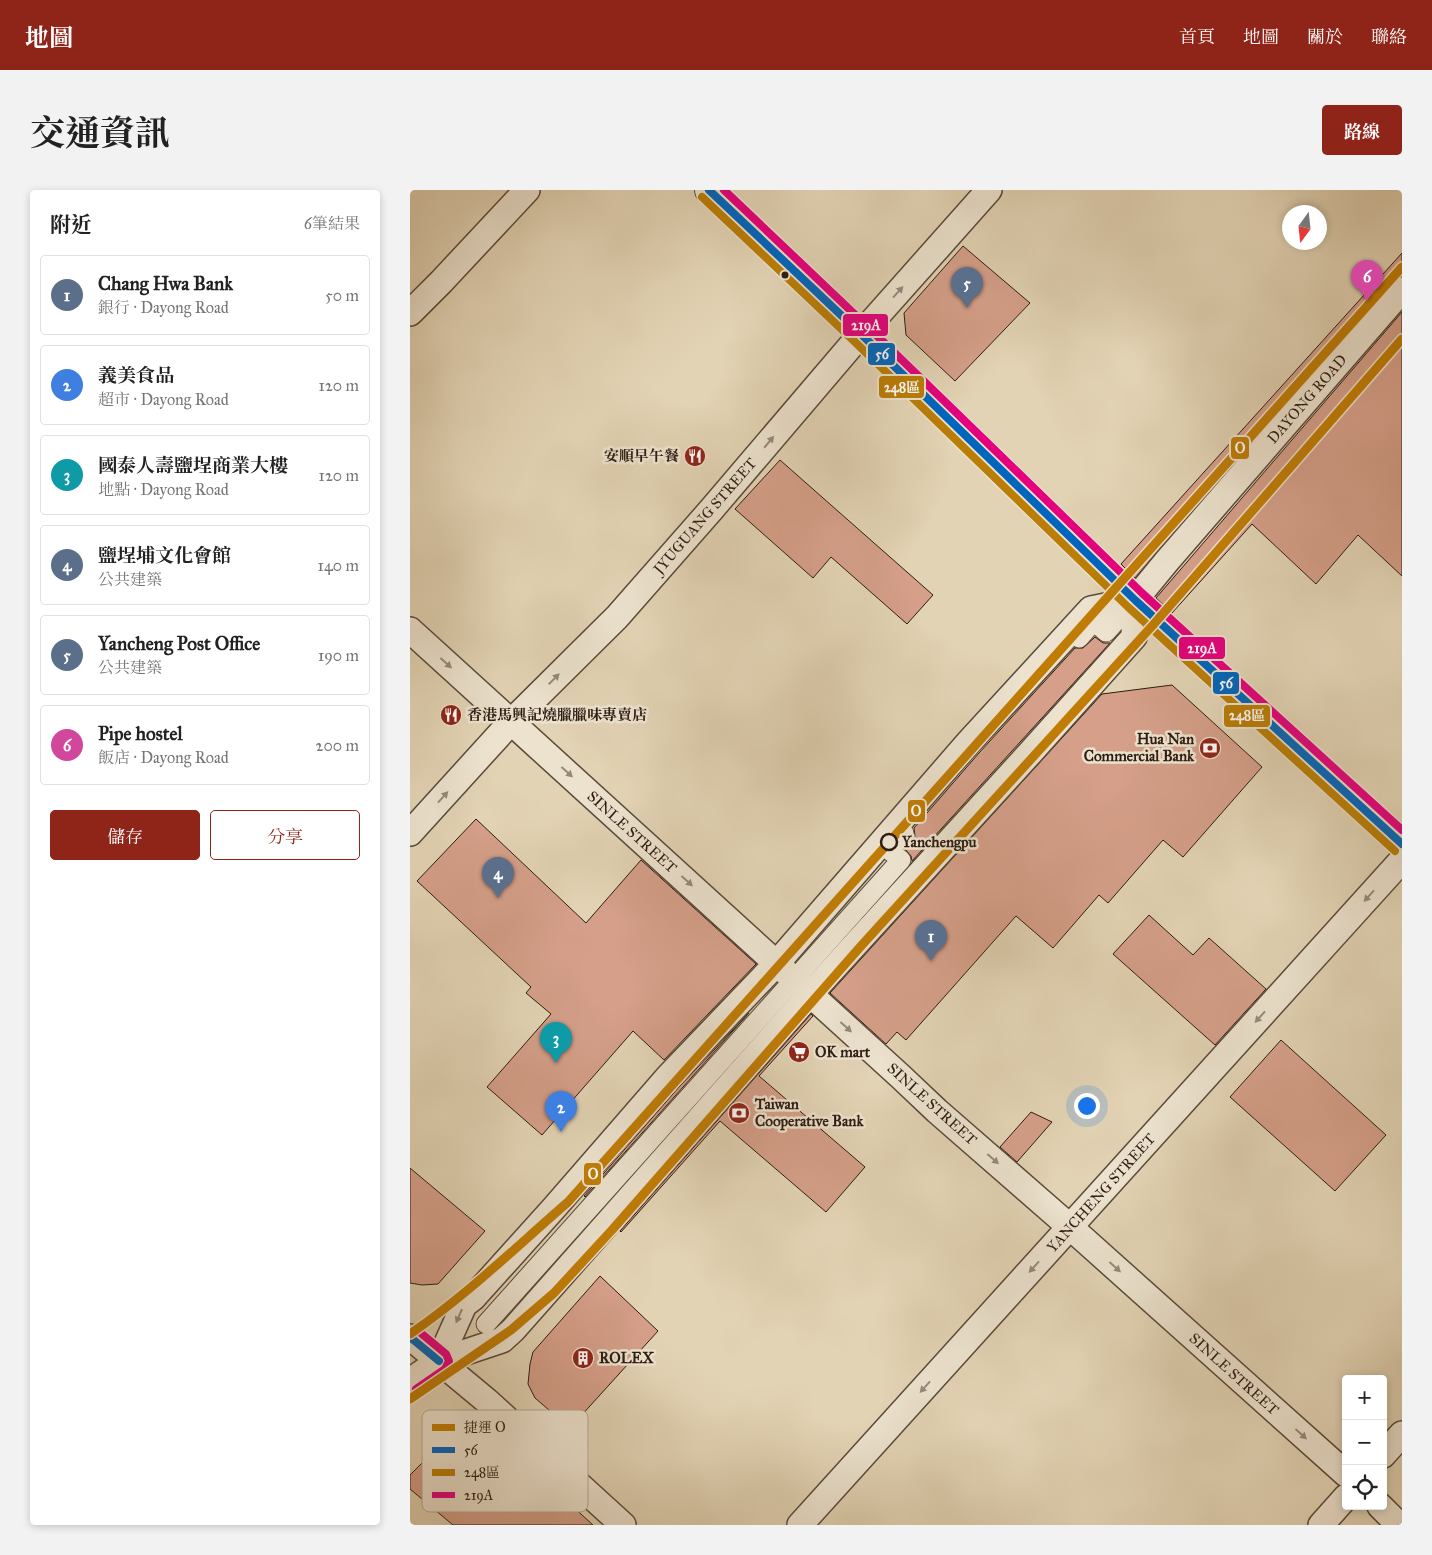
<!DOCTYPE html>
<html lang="zh-TW">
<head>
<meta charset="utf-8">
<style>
  :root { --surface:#fff; --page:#f2f2f2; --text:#222; --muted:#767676; --line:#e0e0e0; --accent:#8f2418 }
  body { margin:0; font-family:"IM FELL Great Primer","Noto Serif TC",serif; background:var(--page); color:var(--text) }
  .controls { position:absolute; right:15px; bottom:15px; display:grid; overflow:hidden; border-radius:5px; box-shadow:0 2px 8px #0003 }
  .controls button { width:45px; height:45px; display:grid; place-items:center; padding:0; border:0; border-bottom:1px solid var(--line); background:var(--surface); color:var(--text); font:25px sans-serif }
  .compass { position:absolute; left:872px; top:15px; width:45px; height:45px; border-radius:50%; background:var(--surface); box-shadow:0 2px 8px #0003; rotate:195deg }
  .you { position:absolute; left:676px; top:915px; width:18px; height:18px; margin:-12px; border:4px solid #fff; border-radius:50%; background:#1a73e8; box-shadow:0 0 0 8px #1a73e833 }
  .badge { display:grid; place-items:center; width:32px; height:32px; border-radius:50%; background:var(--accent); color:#fff; font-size:16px; font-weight:700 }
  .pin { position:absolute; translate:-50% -41px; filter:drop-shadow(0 1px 2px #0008) }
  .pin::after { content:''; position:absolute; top:26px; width:18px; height:15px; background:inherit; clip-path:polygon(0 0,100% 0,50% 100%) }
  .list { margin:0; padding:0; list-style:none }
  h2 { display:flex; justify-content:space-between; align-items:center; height:65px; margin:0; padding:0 20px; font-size:21px }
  h2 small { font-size:16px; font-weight:400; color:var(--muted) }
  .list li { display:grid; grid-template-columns:32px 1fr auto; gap:15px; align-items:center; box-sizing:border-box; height:80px; margin:0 10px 10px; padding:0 10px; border:1px solid var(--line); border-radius:5px }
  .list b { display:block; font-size:19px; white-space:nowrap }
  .list p { margin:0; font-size:16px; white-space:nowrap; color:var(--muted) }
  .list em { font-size:16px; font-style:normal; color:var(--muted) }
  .actions { display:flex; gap:10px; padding:15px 20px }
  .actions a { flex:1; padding:11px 0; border:1px solid var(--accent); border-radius:5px; text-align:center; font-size:18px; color:var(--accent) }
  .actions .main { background:var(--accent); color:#fff }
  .icon { flex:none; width:28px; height:28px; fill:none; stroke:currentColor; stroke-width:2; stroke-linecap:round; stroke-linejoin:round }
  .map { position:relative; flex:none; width:992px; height:1335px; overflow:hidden; border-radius:5px }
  header { display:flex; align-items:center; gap:30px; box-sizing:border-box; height:70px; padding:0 25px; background:var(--accent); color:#fff }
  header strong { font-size:24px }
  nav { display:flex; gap:28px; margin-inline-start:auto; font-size:18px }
  .intro { display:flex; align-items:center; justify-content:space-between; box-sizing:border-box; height:120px; padding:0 30px }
  h1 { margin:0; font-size:35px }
  .button { padding:12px 22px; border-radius:5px; background:var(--accent); color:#fff; font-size:18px; font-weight:700 }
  main { display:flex; gap:30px; padding:0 30px }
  aside { flex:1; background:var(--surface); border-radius:5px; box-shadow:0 2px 8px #0003 }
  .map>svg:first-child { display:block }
</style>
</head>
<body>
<header>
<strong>地圖</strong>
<nav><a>首頁</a><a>地圖</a><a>關於</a><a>聯絡</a></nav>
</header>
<div class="intro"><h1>交通資訊</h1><a class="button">路線</a></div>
<main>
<aside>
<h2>附近<small>6筆結果</small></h2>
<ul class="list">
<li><span class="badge" style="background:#5c6f8a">1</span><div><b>Chang Hwa Bank</b><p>銀行 · Dayong Road</p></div><em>50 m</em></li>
<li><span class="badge" style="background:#3f7fe0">2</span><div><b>義美食品</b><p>超市 · Dayong Road</p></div><em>120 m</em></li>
<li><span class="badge" style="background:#0f9aa8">3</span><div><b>國泰人壽鹽埕商業大樓</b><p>地點 · Dayong Road</p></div><em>120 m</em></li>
<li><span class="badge" style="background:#5c6f8a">4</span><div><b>鹽埕埔文化會館</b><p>公共建築</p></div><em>140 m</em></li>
<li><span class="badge" style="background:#5c6f8a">5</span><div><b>Yancheng Post Office</b><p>公共建築</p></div><em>190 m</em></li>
<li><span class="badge" style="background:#d1479c">6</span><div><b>Pipe hostel</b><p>飯店 · Dayong Road</p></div><em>200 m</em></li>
</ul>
<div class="actions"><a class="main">儲存</a><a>分享</a></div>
</aside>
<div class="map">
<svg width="992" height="1335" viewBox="0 0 992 1335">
  <rect width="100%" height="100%" fill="#e2d3b4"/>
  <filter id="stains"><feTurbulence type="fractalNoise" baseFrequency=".004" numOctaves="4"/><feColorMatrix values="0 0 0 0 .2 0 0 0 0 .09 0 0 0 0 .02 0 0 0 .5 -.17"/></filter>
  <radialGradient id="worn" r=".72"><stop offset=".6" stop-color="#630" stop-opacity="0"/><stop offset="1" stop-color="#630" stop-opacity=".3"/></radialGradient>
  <g fill="#d59f89" stroke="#2d1c12">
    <polygon points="553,56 620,113 545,191 496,145 494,123"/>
    <polygon points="992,63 992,86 987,87 981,91 725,388 711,374"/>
    <polygon points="992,122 992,386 948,345 906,394 842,334 762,423 746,408"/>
    <polygon points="370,270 523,405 497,434 421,367 403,388 325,319"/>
    <polygon points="685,447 693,453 700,453 502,671 501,666 495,659 505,646 504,638 569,563 665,458 673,458"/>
    <polygon points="762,495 852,577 773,667 753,650 698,713 689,705 643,758 606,726 496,850 487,842 476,854 420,803 692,504"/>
    <polygon points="66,629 176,733 231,670 346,774 254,870 223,841 132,945 77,897 141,824 116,803 121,797 7,691"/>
    <polygon points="739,725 783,765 799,748 856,799 805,855 703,764"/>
    <polygon points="339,823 175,1007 174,1006 269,897"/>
    <polygon points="401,824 403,826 349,886 455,977 416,1022 310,931 211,1042 210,1041"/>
    <polygon points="871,850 976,945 925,1001 820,907"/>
    <polygon points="621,922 642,932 607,972 590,957"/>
    <polygon points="0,978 75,1041 28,1094 12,1095 0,1093"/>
    <polygon points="190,1086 248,1141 160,1238 125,1208 118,1194 120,1174 123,1162"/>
    <polygon points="57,1240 74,1242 94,1254 183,1335 43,1335 0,1299 0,1285 37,1248"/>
  </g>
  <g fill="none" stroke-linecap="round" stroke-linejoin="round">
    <g stroke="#5a4a3a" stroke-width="21">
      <g id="pedestrian">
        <polyline points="669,448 684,431 696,442 725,410"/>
        <polyline points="76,1134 491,670 479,660 494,643"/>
      </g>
    </g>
    <g stroke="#5a4a3a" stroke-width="28">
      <g id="minor">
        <polyline points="0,123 31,92 117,0"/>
        <polyline points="0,440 490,886 527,921 660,1037 936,1284"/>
        <polyline points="0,643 101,532 207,427 301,320 451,144 579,0"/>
        <polyline points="0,1147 77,1211 213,1335"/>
        <polyline points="29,1171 54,1115 63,1108 144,1018 258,887 367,773 558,553 681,419 725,410"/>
        <polyline points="0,1191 29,1171 92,1150 103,1140 400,804 620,563 724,447 725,410 757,371 992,100"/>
        <polyline points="973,1265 992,1244"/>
        <polyline points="970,1316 989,1335"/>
        <polyline points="390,1335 992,670"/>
        <polyline points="911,1335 936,1307"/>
      </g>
    </g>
    <g stroke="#5a4a3a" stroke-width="30">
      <polyline id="tertiary" points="299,0 451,144 725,410 992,654"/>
    </g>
    <use href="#pedestrian" stroke="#ece2ce" stroke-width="19"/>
    <use href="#minor" stroke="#ece2ce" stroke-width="25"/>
    <use href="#tertiary" stroke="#ece2ce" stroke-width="28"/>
    <g stroke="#ece2ce" stroke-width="11">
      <g id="bus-1">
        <polyline points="299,0 451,144 725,410 992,654"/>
        <polyline points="0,1147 29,1171"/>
      </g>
    </g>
    <g stroke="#ece2ce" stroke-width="11">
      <polyline id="bus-2" points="292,7 444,151 718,417 985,661"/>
    </g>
    <g stroke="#ece2ce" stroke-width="11">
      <g id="bus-3">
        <polyline points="314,0 458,137 732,403 992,640"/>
        <polyline points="6,1199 35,1179 39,1171 36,1164 6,1139"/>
      </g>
    </g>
    <use href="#bus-1" stroke="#0065bd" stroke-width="8"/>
    <use href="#bus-2" stroke="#ba7d05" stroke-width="8"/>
    <use href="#bus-3" stroke="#e5007d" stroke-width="8"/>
    <g stroke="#ece2ce" stroke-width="12">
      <g id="metro-1">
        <path d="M0 1144C57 1105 106 1057 158 1012L992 77"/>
        <polyline points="0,1209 101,1140 144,1103 202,1040 451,756 743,435 992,149"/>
      </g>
    </g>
    <use href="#metro-1" stroke="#c07c05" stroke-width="9"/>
  </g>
  <defs><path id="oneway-solid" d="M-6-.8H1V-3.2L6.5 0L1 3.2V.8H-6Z" transform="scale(1.25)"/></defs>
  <g fill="#968979">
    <use href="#oneway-solid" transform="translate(488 102) rotate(-48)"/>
    <use href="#oneway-solid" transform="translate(359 252) rotate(-50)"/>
    <use href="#oneway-solid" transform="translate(36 473) rotate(42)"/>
    <use href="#oneway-solid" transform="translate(144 489) rotate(-45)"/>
    <use href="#oneway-solid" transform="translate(157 582) rotate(42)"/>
    <use href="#oneway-solid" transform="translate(33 607) rotate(-48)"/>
    <use href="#oneway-solid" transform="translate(277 691) rotate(42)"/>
    <use href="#oneway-solid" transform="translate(959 706) rotate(132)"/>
    <use href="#oneway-solid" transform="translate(850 827) rotate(132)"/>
    <use href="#oneway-solid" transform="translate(436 837) rotate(42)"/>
    <use href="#oneway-solid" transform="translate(583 969) rotate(41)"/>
    <use href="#oneway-solid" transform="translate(624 1077) rotate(132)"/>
    <use href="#oneway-solid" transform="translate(705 1077) rotate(42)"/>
    <use href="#oneway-solid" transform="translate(49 1126) rotate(114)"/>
    <use href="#oneway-solid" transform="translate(515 1197) rotate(132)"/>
    <use href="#oneway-solid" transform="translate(891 1244) rotate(42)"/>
  </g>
  <defs>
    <g id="restaurant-disc" transform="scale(1.125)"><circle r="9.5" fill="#8f2418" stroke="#ece2ce"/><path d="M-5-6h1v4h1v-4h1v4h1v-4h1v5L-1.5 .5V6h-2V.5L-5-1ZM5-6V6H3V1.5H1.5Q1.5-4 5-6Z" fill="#fff"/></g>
    <g id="bank-disc" transform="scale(1.125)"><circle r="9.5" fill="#8f2418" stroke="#ece2ce"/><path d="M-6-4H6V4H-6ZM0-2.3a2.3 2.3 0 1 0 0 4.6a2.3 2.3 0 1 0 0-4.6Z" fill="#fff"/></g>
    <g id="supermarket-disc" transform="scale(1.125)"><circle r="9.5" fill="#8f2418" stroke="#ece2ce"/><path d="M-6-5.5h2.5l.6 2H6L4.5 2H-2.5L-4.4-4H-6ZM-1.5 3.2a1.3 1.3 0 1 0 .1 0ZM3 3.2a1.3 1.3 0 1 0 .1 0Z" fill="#fff"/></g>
    <g id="building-disc" transform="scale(1.125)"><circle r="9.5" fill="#8f2418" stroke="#ece2ce"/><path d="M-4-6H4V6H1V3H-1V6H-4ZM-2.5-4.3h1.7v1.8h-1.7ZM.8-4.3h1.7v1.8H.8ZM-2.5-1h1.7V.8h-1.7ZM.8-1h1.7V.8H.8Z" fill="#fff"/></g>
  </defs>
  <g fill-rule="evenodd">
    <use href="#restaurant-disc" x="285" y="266"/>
    <use href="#restaurant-disc" x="41" y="525"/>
    <use href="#bank-disc" x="800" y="558"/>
    <use href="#supermarket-disc" x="389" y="862"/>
    <use href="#bank-disc" x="329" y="923"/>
    <use href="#building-disc" x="173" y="1168"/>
  </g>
  <circle fill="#2d1c12" stroke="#ece2ce" stroke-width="2" cx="375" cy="85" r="4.5"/>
  <circle fill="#ece2ce" stroke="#2d1c12" stroke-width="2.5" cx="479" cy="652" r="8"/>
  <g text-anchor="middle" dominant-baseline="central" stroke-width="5" stroke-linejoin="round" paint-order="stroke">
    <g font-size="15" fill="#2d1c12" stroke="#ece2ce">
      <text transform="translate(897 209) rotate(-49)">DAYONG ROAD</text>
      <text transform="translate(295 326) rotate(-49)">JYUGUANG STREET</text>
      <text transform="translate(222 642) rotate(42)">SINLE STREET</text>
      <text transform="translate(522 914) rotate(42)">SINLE STREET</text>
      <text transform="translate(691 1003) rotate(-48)">YANCHENG STREET</text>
      <text transform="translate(824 1184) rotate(42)">SINLE STREET</text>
    </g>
    <g font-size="15" font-weight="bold" fill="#2d1c12" stroke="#ece2ce" text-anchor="start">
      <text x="269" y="266" text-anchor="end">安順早午餐</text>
      <text x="57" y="525">香港馬興記燒臘臘味專賣店</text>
      <text x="784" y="549" text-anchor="end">Hua Nan<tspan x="784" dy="17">Commercial Bank</tspan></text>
      <text x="405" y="862">OK mart</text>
      <text x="345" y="914">Taiwan<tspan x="345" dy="17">Cooperative Bank</tspan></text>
      <text x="189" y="1168">ROLEX</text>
    </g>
    <g font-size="15" font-weight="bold" fill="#2d1c12" stroke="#ece2ce" text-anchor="start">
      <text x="492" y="652">Yanchengpu</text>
    </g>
  </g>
  <rect x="12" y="1220" width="166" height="102" rx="8" fill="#ece2ce" stroke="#b3a796" stroke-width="1"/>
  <rect x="22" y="1234" width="23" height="7" fill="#c07c05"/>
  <rect x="22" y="1257" width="23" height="6" fill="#0065bd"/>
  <rect x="22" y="1279" width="23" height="7" fill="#ba7d05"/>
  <rect x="22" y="1302" width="23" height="6" fill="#e5007d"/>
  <g font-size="14" fill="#2d1c12">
    <text x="54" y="1242">捷運 O</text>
    <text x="54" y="1265">56</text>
    <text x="54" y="1287">248區</text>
    <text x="54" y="1310">219A</text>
  </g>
  <g stroke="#ece2ce" stroke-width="2">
    <rect x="432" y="123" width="47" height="24" rx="5" fill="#e5007d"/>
    <rect x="457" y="152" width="29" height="24" rx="5" fill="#0065bd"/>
    <rect x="468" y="185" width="47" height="24" rx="5" fill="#ba7d05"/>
    <rect x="820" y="246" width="20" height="24" rx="5" fill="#c07c05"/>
    <rect x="768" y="446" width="48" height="24" rx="5" fill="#e5007d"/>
    <rect x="802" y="481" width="28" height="24" rx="5" fill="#0065bd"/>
    <rect x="813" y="514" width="48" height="24" rx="5" fill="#ba7d05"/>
    <rect x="497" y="609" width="19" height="24" rx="5" fill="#c07c05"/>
    <rect x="173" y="972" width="19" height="24" rx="5" fill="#c07c05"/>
  </g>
  <g font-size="14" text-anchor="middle" font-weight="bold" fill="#fff">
    <text x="456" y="140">219A</text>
    <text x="472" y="169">56</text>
    <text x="492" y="202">248區</text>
    <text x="830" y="263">O</text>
    <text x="792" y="463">219A</text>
    <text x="816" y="498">56</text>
    <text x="837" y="530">248區</text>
    <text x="506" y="626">O</text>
    <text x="183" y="989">O</text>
  </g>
  <rect width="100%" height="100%" filter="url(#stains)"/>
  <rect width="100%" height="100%" fill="url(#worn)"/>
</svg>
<div class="controls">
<button>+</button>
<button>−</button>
<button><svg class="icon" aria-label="locate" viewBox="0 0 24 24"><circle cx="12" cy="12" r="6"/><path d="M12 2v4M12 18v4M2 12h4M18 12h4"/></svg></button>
</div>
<svg class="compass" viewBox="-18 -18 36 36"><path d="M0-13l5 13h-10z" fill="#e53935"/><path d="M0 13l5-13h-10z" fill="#767676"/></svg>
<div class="you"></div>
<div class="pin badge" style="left:521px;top:771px;background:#5c6f8a">1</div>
<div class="pin badge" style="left:151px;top:942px;background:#3f7fe0">2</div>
<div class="pin badge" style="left:146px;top:873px;background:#0f9aa8">3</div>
<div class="pin badge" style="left:88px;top:708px;background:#5c6f8a">4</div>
<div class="pin badge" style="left:557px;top:118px;background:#5c6f8a">5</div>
<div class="pin badge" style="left:957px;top:111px;background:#d1479c">6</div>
</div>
</main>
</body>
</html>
